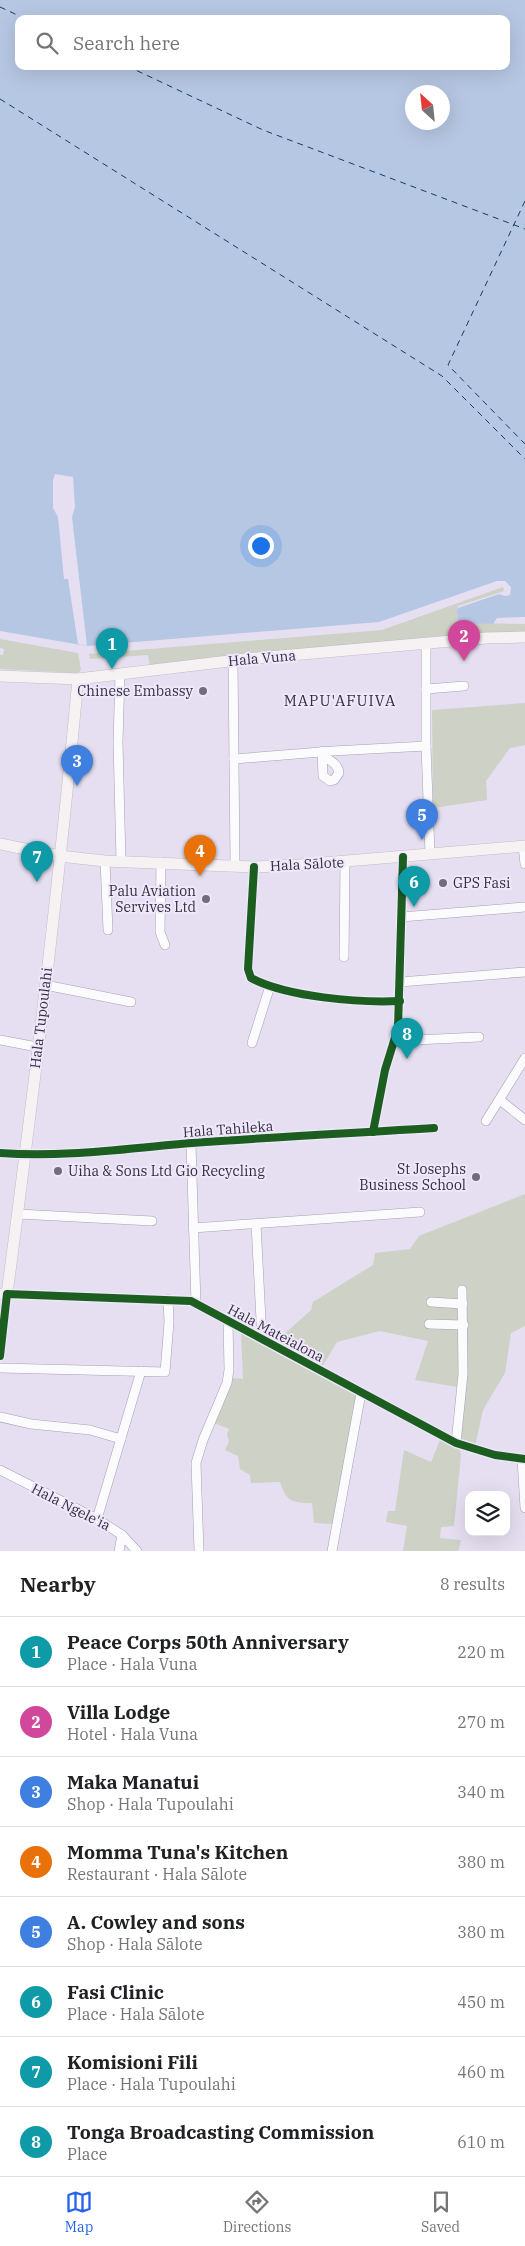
<!DOCTYPE html>
<html lang="en">
<head>
<meta charset="utf-8">
<style>
  :root { --surface:#fff; --page:#f6f6f6; --text:#202124; --muted:#757577; --line:#e0e0e0; --accent:#2563eb }
  body { margin:0; font-family:"IBM Plex Serif",serif; background:var(--page); color:var(--text) }
  .controls { position:absolute; right:15px; bottom:15px; display:grid; overflow:hidden; border-radius:10px; box-shadow:0 5px 20px #0002 }
  .controls button { width:45px; height:45px; display:grid; place-items:center; padding:0; border:0; border-bottom:1px solid var(--line); background:var(--surface); color:var(--text); font:25px sans-serif }
  .compass { position:absolute; left:405px; top:85px; width:45px; height:45px; border-radius:50%; background:var(--surface); box-shadow:0 5px 20px #0002; rotate:333deg }
  .you { position:absolute; left:260px; top:545px; width:18px; height:18px; margin:-12px; border:4px solid #fff; border-radius:50%; background:#1a73e8; box-shadow:0 0 0 8px #1a73e833 }
  .badge { display:grid; place-items:center; width:32px; height:32px; border-radius:50%; background:var(--accent); color:#fff; font-size:16px; font-weight:700 }
  .pin { position:absolute; translate:-50% -41px; filter:drop-shadow(0 1px 2px #0008) }
  .pin::after { content:''; position:absolute; top:26px; width:18px; height:15px; background:inherit; clip-path:polygon(0 0,100% 0,50% 100%) }
  .list { margin:0; padding:0; list-style:none }
  h2 { display:flex; justify-content:space-between; align-items:center; height:65px; margin:0; padding:0 20px; font-size:21px }
  h2 small { font-size:16px; font-weight:400; color:var(--muted) }
  .list li { display:grid; grid-template-columns:32px 1fr auto; gap:15px; align-items:center; box-sizing:border-box; height:70px; padding:0 20px; border-top:1px solid var(--line) }
  .list b { display:block; font-size:19px; white-space:nowrap }
  .list p { margin:0; font-size:16px; white-space:nowrap; color:var(--muted) }
  .list em { font-size:16px; font-style:normal; color:var(--muted) }
  .icon { flex:none; width:28px; height:28px; fill:none; stroke:currentColor; stroke-width:2; stroke-linecap:round; stroke-linejoin:round }
  .map { position:relative; flex:none; width:525px; height:1551px; overflow:hidden }
  .search { position:absolute; background:var(--surface); box-shadow:0 5px 20px #0002; left:15px; right:15px; top:15px; height:55px; display:flex; align-items:center; gap:12px; box-sizing:border-box; padding:0 18px; border-radius:10px; color:var(--muted); font-size:19px }
  .sheet { height:625px; background:var(--surface) }
  nav { display:flex; justify-content:space-around; align-items:center; box-sizing:border-box; height:70px; border-top:1px solid var(--line); background:var(--surface); font-size:14px; color:var(--muted) }
  nav a { display:grid; justify-items:center; gap:2px }
  nav .on { color:var(--accent) }
  .map>svg:first-child { display:block }
</style>
</head>
<body>
<div class="map">
<svg width="525" height="1551" viewBox="0 0 525 1551">
  <rect width="100%" height="100%" fill="#e6dff1"/>
  <g fill="#cdd1c6">
    <polygon points="503,587 504,591 458,606 457,609 459,636 150,667 148,655 90,659 89,654 382,630"/>
    <polygon points="472,623 525,624 525,632 470,633"/>
    <polygon points="0,639 78,653 81,670 78,673 0,669 0,655 3,655 4,649 0,648"/>
    <polygon points="525,703 525,745 510,748 486,781 487,800 433,808 432,710"/>
    <polygon points="525,1194 525,1326 511,1333 505,1373 483,1410 475,1446 454,1439 457,1387 415,1380 428,1341 380,1331 337,1342 322,1367 270,1339 265,1331 280,1338 311,1310 313,1302 373,1265 375,1253 410,1249 419,1236"/>
    <path d="M241 1333 353 1393 358 1399 332 1524 314 1523 312 1503C292 1503 286 1501 280 1482L251 1483 250 1475 240 1469 238 1456 225 1450 229 1442 227 1434 229 1429 214 1423 232 1378 243 1379Z"/>
    <polygon points="440,1440 459,1449 461,1455 454,1526 441,1527 440,1538 461,1540 458,1551 403,1551 407,1526 386,1522 388,1511 395,1511 404,1450 431,1462"/>
  </g>
  <path fill="#b6c7e3" fill-rule="evenodd" d="M0 0H525V617L497 618 493 624 458 623 457 610 458 608 499 594 505 596 510 595 511 587 505 581H497L379 622 87 646 0 631ZM19 19H506V66H19ZM412 92H442V122H412Z"/>
  <polygon fill="#e6dff1" points="55,474 73,477 75,507 72,517 87,646 78,644 68,579 64,579 58,517 53,508 53,480"/>
  <g fill="none" stroke-linecap="round" stroke-linejoin="round">
    <g stroke="#143c66" stroke-width="1" stroke-dasharray="6 5" stroke-linecap="butt">
      <polyline points="0,7 26,19"/>
      <polyline points="127,66 263,130 525,229"/>
      <polyline points="0,99 442,376 525,459"/>
      <polyline points="525,201 448,365 525,444"/>
    </g>
    <g stroke="#a6a1af" stroke-width="10">
      <g id="minor">
        <polyline points="426,643 426,746 430,854"/>
        <polyline points="233,660 235,865"/>
        <polyline points="120,674 118,742 121,861"/>
        <polyline points="426,689 464,686"/>
        <path d="M322 751 323 776 330 781 334 780 339 773C338 764 331 761 323 756"/>
        <polyline points="234,759 333,751 426,746"/>
        <polyline points="523,846 525,864"/>
        <polyline points="105,861 108,930"/>
        <polyline points="161,862 160,932 165,945"/>
        <path d="M254 867 248 969 251 978C287 997 359 1003 400 1001"/>
        <polyline points="401,917 525,907"/>
        <polyline points="344,957 345,862"/>
        <polyline points="400,982 525,972"/>
        <polyline points="45,985 131,1002"/>
        <polyline points="0,1040 37,1047"/>
        <polyline points="394,1041 479,1037"/>
        <polyline points="252,1043 270,986"/>
        <polyline points="500,1100 525,1120"/>
        <polyline points="486,1121 525,1058"/>
        <polyline points="373,1132 385,1070 398,1028 403,857"/>
        <polyline points="191,1144 196,1304"/>
        <path d="M0 1153C65 1158 128 1148 192 1143 273 1137 354 1133 434 1128"/>
        <polyline points="18,1214 152,1221"/>
        <polyline points="256,1224 262,1339"/>
        <polyline points="193,1228 420,1212"/>
        <polyline points="431,1302 463,1304"/>
        <polyline points="429,1324 464,1325"/>
        <polyline points="0,1356 7,1294 191,1301 456,1443 495,1455 525,1459"/>
        <polyline points="0,1368 165,1372 169,1322 168,1299"/>
        <polyline points="0,1417 31,1424 90,1430 121,1439"/>
        <polyline points="456,1443 463,1374 462,1290"/>
        <polyline points="522,1459 525,1508"/>
        <polyline points="0,1470 97,1519 122,1535 137,1551"/>
        <polyline points="97,1519 141,1371"/>
        <polyline points="119,1551 122,1535"/>
        <polyline points="199,1551 196,1463 203,1440 227,1383 229,1370 228,1321"/>
        <polyline points="332,1551 361,1393"/>
      </g>
    </g>
    <g stroke="#c4bbc2" stroke-width="12">
      <g id="major">
        <polyline points="0,676 78,679 246,659 486,638 525,637"/>
        <polyline points="0,844 59,856 105,861 254,867 299,865 525,846"/>
        <path d="M0 1294H7C34 1090 59 885 78 679"/>
      </g>
    </g>
    <use href="#minor" stroke="#fbfafd" stroke-width="9"/>
    <use href="#major" stroke="#f6f2f4" stroke-width="11"/>
    <g stroke="#efe7fc" stroke-width="11">
      <g id="cycleway">
        <path d="M254 867 248 969 251 978C287 997 359 1003 400 1001"/>
        <polyline points="373,1132 385,1070 398,1028 403,857"/>
        <path d="M0 1153C65 1158 128 1148 192 1143 273 1137 354 1133 434 1128"/>
        <polyline points="0,1356 7,1294 191,1301 456,1443 495,1455 525,1459"/>
      </g>
    </g>
    <use href="#cycleway" stroke="#1b5e20" stroke-width="8"/>
  </g>
  <g fill="#726d7b" stroke="#efe7fc" stroke-width="2">
    <circle cx="203" cy="691" r="5"/>
    <circle cx="443" cy="883" r="5"/>
    <circle cx="206" cy="899" r="5"/>
    <circle cx="58" cy="1171" r="5"/>
    <circle cx="476" cy="1177" r="5"/>
  </g>
  <g text-anchor="middle" dominant-baseline="central" stroke-width="4" stroke-linejoin="round" paint-order="stroke">
    <g font-size="14" fill="#342f3c" stroke="#efe7fc">
      <text transform="translate(262 658) rotate(-5)">Hala Vuna</text>
      <text transform="translate(307 864) rotate(-3)">Hala Sālote</text>
      <text transform="translate(41 1018) rotate(-83)">Hala Tupoulahi</text>
      <text transform="translate(228 1129) rotate(-4)">Hala Tahileka</text>
      <text transform="translate(276 1333) rotate(28)">Hala Mateialona</text>
      <text transform="translate(71 1507) rotate(27)">Hala Ngele'ia</text>
    </g>
    <g font-size="14" fill="#342f3c" stroke="#efe7fc" text-anchor="end">
      <text x="193" y="691">Chinese Embassy</text>
      <text x="453" y="883" text-anchor="start">GPS Fasi</text>
      <text x="196" y="891">Palu Aviation<tspan x="196" dy="16">Servives Ltd</tspan></text>
      <text x="466" y="1169">St Josephs<tspan x="466" dy="16">Business School</tspan></text>
      <text x="68" y="1171" text-anchor="start">Uiha &amp; Sons Ltd Gio Recycling</text>
    </g>
    <g font-size="15" letter-spacing="1" fill="#342f3c" stroke="#efe7fc">
      <text x="340" y="700">MAPU'AFUIVA</text>
    </g>
  </g>
</svg>
<div class="controls">
<button><svg class="icon" aria-label="layers" viewBox="0 0 24 24"><path d="M12 4l9 5-9 5-9-5zM3 14l9 5 9-5"/></svg></button>
</div>
<svg class="compass" viewBox="-18 -18 36 36"><path d="M0-13l5 13h-10z" fill="#e53935"/><path d="M0 13l5-13h-10z" fill="#757577"/></svg>
<div class="you"></div>
<div class="pin badge" style="left:112px;top:669px;background:#0f9aa8">1</div>
<div class="pin badge" style="left:464px;top:661px;background:#d1479c">2</div>
<div class="pin badge" style="left:77px;top:786px;background:#3f7fe0">3</div>
<div class="pin badge" style="left:200px;top:876px;background:#e8710a">4</div>
<div class="pin badge" style="left:422px;top:840px;background:#3f7fe0">5</div>
<div class="pin badge" style="left:414px;top:907px;background:#0f9aa8">6</div>
<div class="pin badge" style="left:37px;top:882px;background:#0f9aa8">7</div>
<div class="pin badge" style="left:407px;top:1059px;background:#0f9aa8">8</div>
<div class="search"><svg class="icon" aria-label="search" viewBox="0 0 24 24"><circle cx="10" cy="10" r="6"/><path d="M15 15l6 6"/></svg>Search here</div>
</div>
<section class="sheet">
<h2>Nearby<small>8 results</small></h2>
<ul class="list">
<li><span class="badge" style="background:#0f9aa8">1</span><div><b>Peace Corps 50th Anniversary</b><p>Place · Hala Vuna</p></div><em>220 m</em></li>
<li><span class="badge" style="background:#d1479c">2</span><div><b>Villa Lodge</b><p>Hotel · Hala Vuna</p></div><em>270 m</em></li>
<li><span class="badge" style="background:#3f7fe0">3</span><div><b>Maka Manatui</b><p>Shop · Hala Tupoulahi</p></div><em>340 m</em></li>
<li><span class="badge" style="background:#e8710a">4</span><div><b>Momma Tuna's Kitchen</b><p>Restaurant · Hala Sālote</p></div><em>380 m</em></li>
<li><span class="badge" style="background:#3f7fe0">5</span><div><b>A. Cowley and sons</b><p>Shop · Hala Sālote</p></div><em>380 m</em></li>
<li><span class="badge" style="background:#0f9aa8">6</span><div><b>Fasi Clinic</b><p>Place · Hala Sālote</p></div><em>450 m</em></li>
<li><span class="badge" style="background:#0f9aa8">7</span><div><b>Komisioni Fili</b><p>Place · Hala Tupoulahi</p></div><em>460 m</em></li>
<li><span class="badge" style="background:#0f9aa8">8</span><div><b>Tonga Broadcasting Commission</b><p>Place</p></div><em>610 m</em></li>
</ul>
</section>
<nav>
<a class="on"><svg class="icon" aria-label="map" viewBox="0 0 24 24"><path d="M3 6l6-2 6 2 6-2v14l-6 2-6-2-6 2zM9 4v14M15 6v14"/></svg>Map</a>
<a><svg class="icon" aria-label="directions" viewBox="0 0 24 24"><path d="M12 3l9 9-9 9-9-9zM9 14v-3h6M13 9l2 2-2 2"/></svg>Directions</a>
<a><svg class="icon" aria-label="saved" viewBox="0 0 24 24"><path d="M7 4h10v16l-5-4-5 4z"/></svg>Saved</a>
</nav>
</body>
</html>
